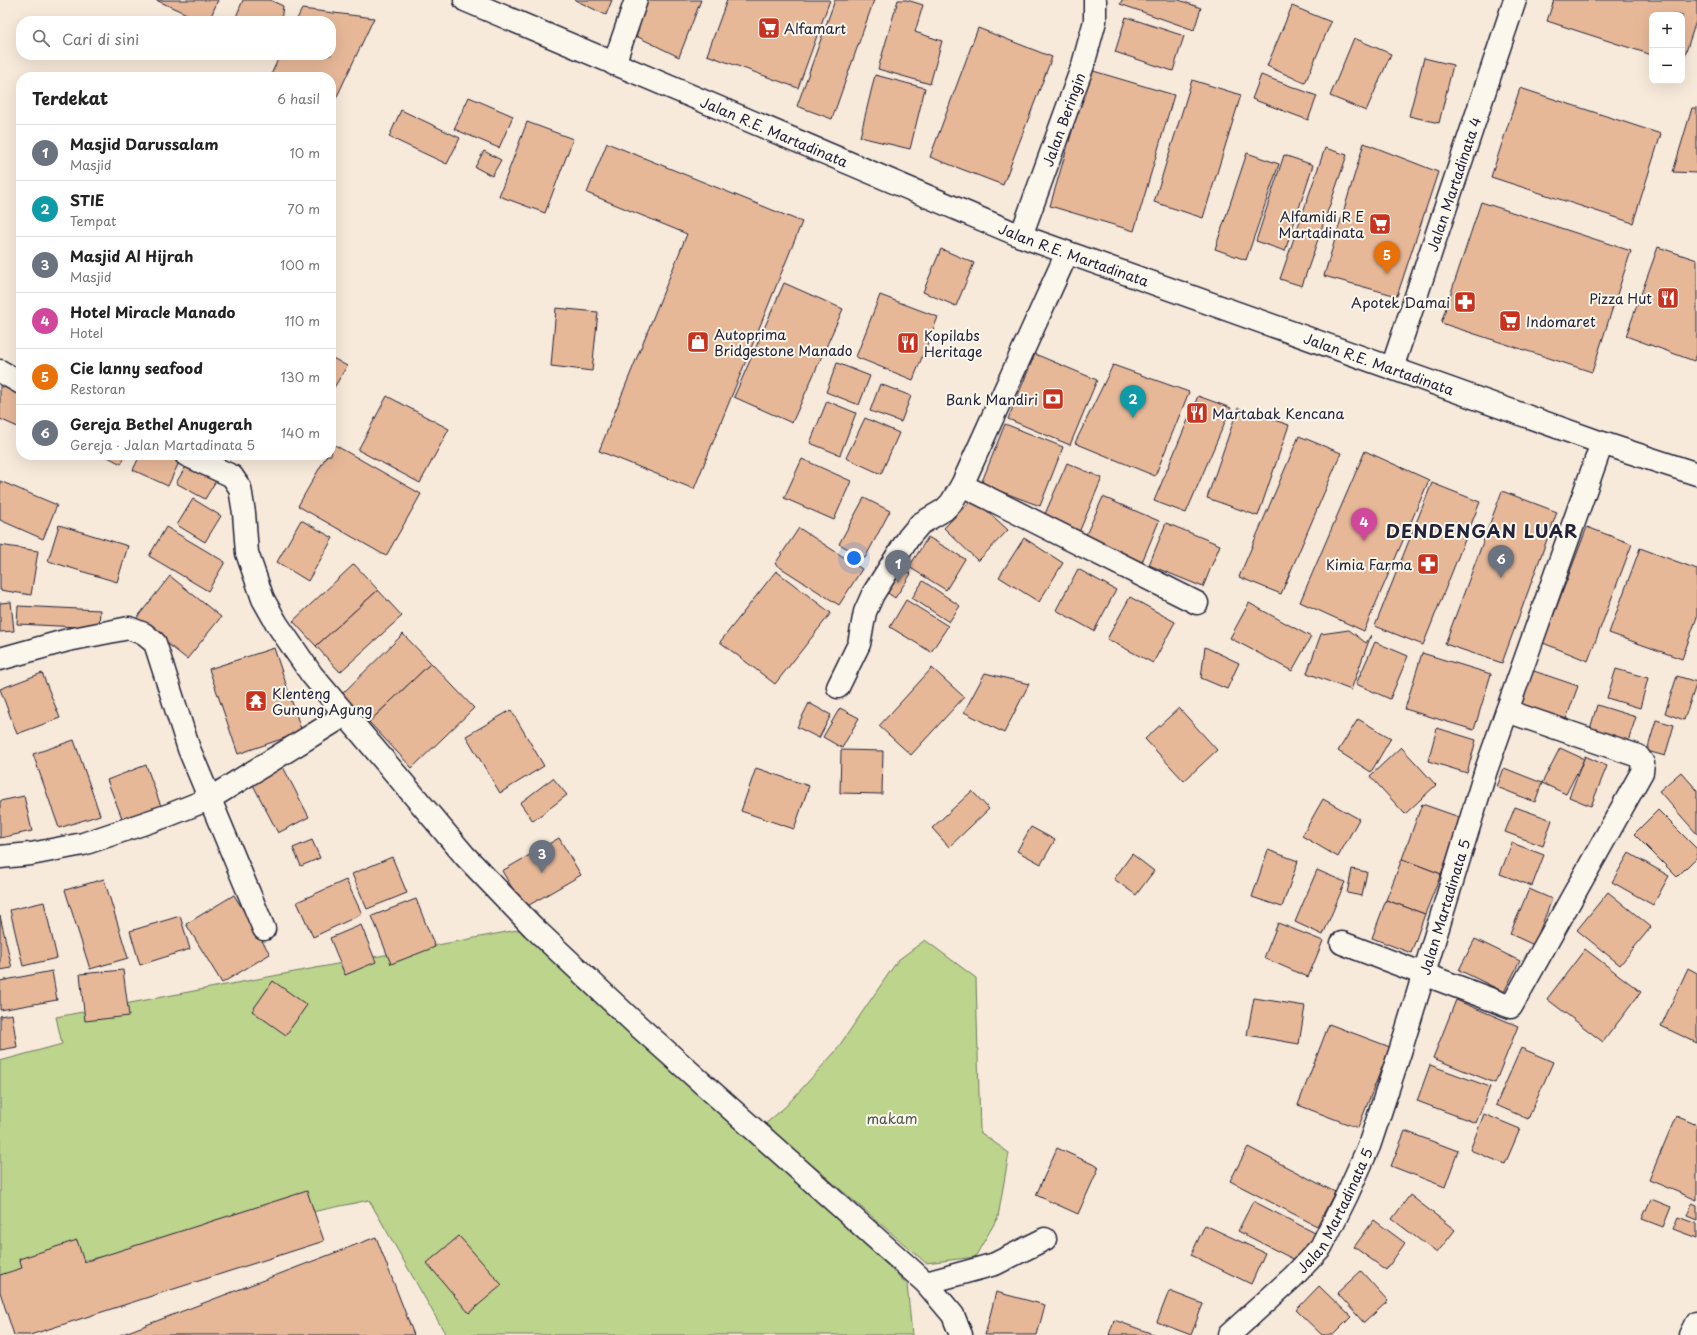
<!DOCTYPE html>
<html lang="id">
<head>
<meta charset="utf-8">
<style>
  :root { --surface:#fff; --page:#f2f2f2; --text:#222; --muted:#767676; --line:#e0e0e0; --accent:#1a73e8 }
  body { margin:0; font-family:"Playpen Sans",sans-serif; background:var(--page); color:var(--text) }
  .controls { position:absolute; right:12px; top:12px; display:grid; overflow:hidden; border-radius:8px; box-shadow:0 4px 16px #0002 }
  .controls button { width:36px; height:36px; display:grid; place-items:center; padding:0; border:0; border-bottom:1px solid var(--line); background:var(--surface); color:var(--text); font:20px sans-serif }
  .you { position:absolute; left:854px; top:558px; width:14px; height:14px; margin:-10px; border:3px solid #fff; border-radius:50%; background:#1a73e8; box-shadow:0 0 0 6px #1a73e833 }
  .badge { display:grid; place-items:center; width:26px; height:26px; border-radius:50%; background:var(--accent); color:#fff; font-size:13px; font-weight:700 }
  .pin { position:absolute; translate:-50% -33px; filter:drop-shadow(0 1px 2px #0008) }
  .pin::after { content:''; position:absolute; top:21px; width:14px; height:12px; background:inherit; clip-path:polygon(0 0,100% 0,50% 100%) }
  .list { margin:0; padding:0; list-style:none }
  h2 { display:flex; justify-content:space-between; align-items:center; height:52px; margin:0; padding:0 16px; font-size:17px }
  h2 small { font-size:13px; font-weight:400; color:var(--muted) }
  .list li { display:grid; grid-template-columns:26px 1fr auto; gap:12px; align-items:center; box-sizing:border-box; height:56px; padding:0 16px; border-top:1px solid var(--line) }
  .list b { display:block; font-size:15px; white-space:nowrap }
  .list p { margin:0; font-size:13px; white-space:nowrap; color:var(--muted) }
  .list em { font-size:13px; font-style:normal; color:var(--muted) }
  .icon { flex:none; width:22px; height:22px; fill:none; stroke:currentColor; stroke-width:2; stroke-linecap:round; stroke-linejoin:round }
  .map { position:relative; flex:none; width:1697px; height:1335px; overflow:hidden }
  .search { position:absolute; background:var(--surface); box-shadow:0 4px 16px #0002; left:16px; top:16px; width:320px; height:44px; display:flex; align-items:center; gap:10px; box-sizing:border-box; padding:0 14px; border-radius:16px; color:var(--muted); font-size:15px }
  .panel { position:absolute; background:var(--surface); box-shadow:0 4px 16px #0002; left:16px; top:72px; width:320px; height:388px; border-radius:16px }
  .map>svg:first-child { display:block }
</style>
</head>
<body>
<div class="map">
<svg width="1697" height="1335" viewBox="0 0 1697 1335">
  <rect width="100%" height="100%" fill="#f7eadb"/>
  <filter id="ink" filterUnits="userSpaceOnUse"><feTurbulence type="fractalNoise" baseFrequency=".025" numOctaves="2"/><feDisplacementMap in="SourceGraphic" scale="8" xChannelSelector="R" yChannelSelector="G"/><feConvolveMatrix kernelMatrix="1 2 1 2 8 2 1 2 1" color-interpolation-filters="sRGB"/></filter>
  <g filter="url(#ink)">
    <g fill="#bcd48b" stroke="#6f7b63">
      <polygon points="533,927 907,1284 912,1335 446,1335 369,1200 0,1278 0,1061 62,1044 56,1017"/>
      <polygon points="925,940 976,978 980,1132 1009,1153 998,1217 975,1257 926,1263 797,1152 763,1126 786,1106 835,1052 898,960"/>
    </g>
    <g fill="#e7b898" stroke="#22223b">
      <polygon points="156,0 218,0 209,21 202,21"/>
      <polygon points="243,0 270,0 283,6 281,21 245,21 236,17"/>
      <polygon points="575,0 612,0 606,15"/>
      <polygon points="644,0 701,0 679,57 632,34"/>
      <polygon points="727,0 830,0 798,88 707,55"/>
      <polygon points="835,0 874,0 832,119 797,106"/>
      <polygon points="898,0 907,0 923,5 915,32 942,41 930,84 878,69"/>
      <polygon points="1122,0 1179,0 1201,8 1194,30 1120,4"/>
      <polygon points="1554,0 1697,0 1697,18 1682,64 1682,15 1652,15 1652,55 1547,21"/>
      <polygon points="1292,6 1331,22 1305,83 1267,66"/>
      <polygon points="302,9 374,18 331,109 331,77 270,77 280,55 331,55 331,21 296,21"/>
      <polygon points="1126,17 1184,36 1173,71 1115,52"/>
      <polygon points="978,28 1052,57 1003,185 930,157"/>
      <polygon points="1354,38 1391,54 1366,111 1330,96"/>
      <polygon points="1424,58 1453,65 1439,123 1409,116"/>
      <polygon points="1090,70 1174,95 1134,231 1050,206"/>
      <polygon points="875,75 925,88 910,149 860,137"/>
      <polygon points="1261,75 1317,96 1308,120 1252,99"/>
      <polygon points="1192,80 1241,95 1203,218 1154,202"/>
      <polygon points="1520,88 1661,134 1633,223 1491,177"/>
      <polygon points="469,97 513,116 499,148 454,129"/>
      <polygon points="1692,108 1697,108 1697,173 1673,172"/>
      <polygon points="401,110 460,138 447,164 389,137"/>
      <polygon points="527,122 573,139 545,213 499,196"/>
      <polygon points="607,143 802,222 694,489 599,451 687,234 587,193"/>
      <polygon points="1364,143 1438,172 1397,296 1324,276"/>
      <polygon points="1325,148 1347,155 1302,286 1280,279"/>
      <polygon points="484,151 501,160 492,176 475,167"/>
      <polygon points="1247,153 1279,164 1246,260 1215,249"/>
      <polygon points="1284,155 1313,165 1285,251 1256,241"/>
      <polygon points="1481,202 1631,251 1592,372 1441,323"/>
      <polygon points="1658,247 1697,260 1697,354 1694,361 1626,336"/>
      <polygon points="941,249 974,263 956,306 923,292"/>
      <polygon points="784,283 843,309 792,423 734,397"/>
      <polygon points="880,295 938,317 913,380 856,357"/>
      <polygon points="556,308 598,312 592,371 551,366"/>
      <polygon points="1035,354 1097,380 1070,445 1008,419"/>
      <polygon points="331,357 347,366 332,391 331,391"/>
      <polygon points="837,363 870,376 859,405 826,392"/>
      <polygon points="1113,365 1189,392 1155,476 1075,443"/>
      <polygon points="0,379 21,387 20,428 0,419"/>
      <polygon points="880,384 911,396 901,422 870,411"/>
      <polygon points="387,396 449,429 420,483 358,450"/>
      <polygon points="1198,396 1231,408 1186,513 1154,501"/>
      <polygon points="827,401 856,413 840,455 810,443"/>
      <polygon points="1238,408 1289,425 1258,516 1207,498"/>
      <polygon points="865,418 899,433 881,474 846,458"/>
      <polygon points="1005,424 1063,447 1040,506 981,484"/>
      <polygon points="1299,436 1341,453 1281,594 1239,577"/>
      <polygon points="333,444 421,494 386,556 298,506 327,455 331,455"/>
      <polygon points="1365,451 1429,480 1364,631 1300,602"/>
      <polygon points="104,455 126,455 121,464"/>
      <polygon points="140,455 175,455 181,458 168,486 133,470"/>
      <polygon points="191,458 220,474 205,499 176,483"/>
      <polygon points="802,459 851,481 834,520 784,498"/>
      <polygon points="1067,463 1102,478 1077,537 1042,521"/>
      <polygon points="0,481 57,505 43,539 0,520"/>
      <polygon points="1432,483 1480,502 1423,645 1375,626"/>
      <polygon points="1502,491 1557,512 1502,663 1445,644"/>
      <polygon points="1103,497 1159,521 1142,562 1085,537"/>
      <polygon points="864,498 890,511 865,558 839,544"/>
      <polygon points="973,498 1008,530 978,561 944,528"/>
      <polygon points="193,499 221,516 205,542 177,525"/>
      <polygon points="301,520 333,538 308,581 277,562"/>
      <polygon points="1166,523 1220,545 1203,587 1149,565"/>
      <polygon points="59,525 128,546 117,582 48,561"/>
      <polygon points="166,527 225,562 208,591 149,556"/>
      <polygon points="1587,527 1632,544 1588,661 1543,643"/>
      <polygon points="799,528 862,569 839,605 775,564"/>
      <polygon points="928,537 965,559 946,590 909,567"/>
      <polygon points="1024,538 1063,563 1039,602 999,577"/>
      <polygon points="0,545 38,551 31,595 0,590"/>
      <polygon points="1640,548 1697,569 1697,617 1682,659 1609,633"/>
      <polygon points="354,564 378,590 316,646 293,621"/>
      <polygon points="902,567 911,574 895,598 885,591"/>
      <polygon points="1078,569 1116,590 1094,631 1056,610"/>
      <polygon points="776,571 831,613 775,684 720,642"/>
      <polygon points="170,576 221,617 187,659 136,619"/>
      <polygon points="923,581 960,606 949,622 912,598"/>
      <polygon points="378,590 402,616 340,672 316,646"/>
      <polygon points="1130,597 1175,622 1153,663 1107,639"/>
      <polygon points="906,600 948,626 931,652 890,627"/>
      <polygon points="11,602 14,631 0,632 0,603"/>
      <polygon points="1249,603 1311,637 1292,671 1230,638"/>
      <polygon points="18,606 100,610 99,628 17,624"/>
      <polygon points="1349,630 1366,643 1371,635 1351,690 1307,673 1321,634"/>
      <polygon points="403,634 431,663 369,722 342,694"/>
      <polygon points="1375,642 1408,656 1390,699 1356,684"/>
      <polygon points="1205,647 1239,663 1227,689 1201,678"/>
      <polygon points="274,648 302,732 238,754 209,669"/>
      <polygon points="1422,653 1491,674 1474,730 1405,709"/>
      <polygon points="431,663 474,708 412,768 369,722"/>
      <polygon points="932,668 964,697 911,755 879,726"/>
      <polygon points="1528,669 1578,686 1564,725 1515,708"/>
      <polygon points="1616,669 1648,678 1640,708 1607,698"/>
      <polygon points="42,673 60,718 17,734 0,689"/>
      <polygon points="985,673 1029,684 1004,733 964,712"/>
      <polygon points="1677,676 1697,682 1684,720 1665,713"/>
      <polygon points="809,703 831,715 819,738 797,727"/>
      <polygon points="1597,705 1636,717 1626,748 1588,736"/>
      <polygon points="840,708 859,718 842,748 823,737"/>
      <polygon points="1179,708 1217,750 1184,781 1145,739"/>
      <polygon points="511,710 544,766 500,793 466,736"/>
      <polygon points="1358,719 1391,738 1371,772 1338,751"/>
      <polygon points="1656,720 1674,725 1665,756 1647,751"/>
      <polygon points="1437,728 1476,740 1467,773 1428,761"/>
      <polygon points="74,740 100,815 59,828 33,754"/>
      <polygon points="1401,747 1436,785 1405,814 1370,776"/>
      <polygon points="1560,748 1584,759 1566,794 1542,783"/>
      <polygon points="841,750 883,751 882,794 840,793"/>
      <polygon points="1585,756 1607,766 1591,806 1569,797"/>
      <polygon points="146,765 162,809 124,823 107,780"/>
      <polygon points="282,765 309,817 278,833 251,781"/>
      <polygon points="756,768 809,786 794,829 741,811"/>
      <polygon points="1504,768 1542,783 1535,802 1497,787"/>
      <polygon points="1681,772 1697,790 1697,834 1659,791"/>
      <polygon points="553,778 567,795 533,821 520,803"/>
      <polygon points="972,791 989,809 949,847 932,828"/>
      <polygon points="24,796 32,831 0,838 0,801"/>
      <polygon points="1323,799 1359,819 1338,857 1302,836"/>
      <polygon points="1422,804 1462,818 1441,874 1402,859"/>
      <polygon points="1515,807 1552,820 1543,846 1505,832"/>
      <polygon points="1658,810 1697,849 1697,857 1677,877 1634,834"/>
      <polygon points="1031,827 1055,840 1041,864 1017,851"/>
      <polygon points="559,838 581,875 524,908 502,871"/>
      <polygon points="312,840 320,858 301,866 293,848"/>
      <polygon points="1512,843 1544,855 1532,886 1500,874"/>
      <polygon points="1268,850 1298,861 1282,907 1252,897"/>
      <polygon points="1629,853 1669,876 1653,905 1612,882"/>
      <polygon points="1132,854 1154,871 1136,895 1114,879"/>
      <polygon points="392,857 407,893 367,909 352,874"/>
      <polygon points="1402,859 1441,874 1425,914 1386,900"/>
      <polygon points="1352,869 1367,872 1362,896 1347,893"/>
      <polygon points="1317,870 1345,882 1323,935 1295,922"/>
      <polygon points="104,879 128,958 90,969 65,890"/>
      <polygon points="346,880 362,914 313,937 297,902"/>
      <polygon points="1529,889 1552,899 1534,945 1510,934"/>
      <polygon points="1608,892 1651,927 1620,965 1577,930"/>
      <polygon points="234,895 270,954 222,983 186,924"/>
      <polygon points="416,899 435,947 391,964 372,916"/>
      <polygon points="1386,900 1425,914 1411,953 1372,938"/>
      <polygon points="44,902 57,958 23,966 10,910"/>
      <polygon points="0,916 12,968 0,970"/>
      <polygon points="180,916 190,949 140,965 130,931"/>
      <polygon points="1278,923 1323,941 1308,977 1264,958"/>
      <polygon points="361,925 376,962 345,975 330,938"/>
      <polygon points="1475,939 1520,961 1504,992 1459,970"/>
      <polygon points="1585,949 1641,992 1603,1042 1547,999"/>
      <polygon points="1688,968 1697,973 1697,1043 1661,1026"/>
      <polygon points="123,970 129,1016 85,1021 80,974"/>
      <polygon points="52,971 57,1000 0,1010 0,981"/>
      <polygon points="273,981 307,1005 286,1035 252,1011"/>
      <polygon points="1254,998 1305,1006 1299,1044 1247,1035"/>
      <polygon points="1456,1000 1518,1026 1495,1083 1433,1058"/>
      <polygon points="12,1014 17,1047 0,1050 0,1016"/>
      <polygon points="1329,1024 1390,1047 1358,1128 1298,1105"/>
      <polygon points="1521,1048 1553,1062 1528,1119 1496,1105"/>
      <polygon points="1430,1065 1490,1087 1476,1123 1417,1101"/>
      <polygon points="1484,1114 1520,1129 1505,1164 1470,1150"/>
      <polygon points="1676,1116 1697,1125 1697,1200 1649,1180"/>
      <polygon points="1405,1131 1458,1151 1445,1187 1391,1166"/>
      <polygon points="1248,1147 1335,1192 1317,1226 1230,1181"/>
      <polygon points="1057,1148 1099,1167 1078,1214 1036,1195"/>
      <polygon points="307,1191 324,1241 30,1335 14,1335 0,1292 0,1275 22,1268 19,1259 77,1240 84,1262"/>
      <polygon points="1410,1195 1455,1230 1437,1253 1392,1219"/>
      <polygon points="1651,1199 1671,1207 1663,1227 1642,1219"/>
      <polygon points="1253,1201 1317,1234 1301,1263 1238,1231"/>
      <polygon points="1692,1203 1697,1205 1697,1220 1687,1216"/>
      <polygon points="1678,1217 1697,1224 1697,1238 1673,1229"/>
      <polygon points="1374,1220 1405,1243 1386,1270 1354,1247"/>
      <polygon points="1205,1225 1265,1253 1251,1284 1191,1255"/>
      <polygon points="459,1236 502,1285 469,1313 427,1263"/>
      <polygon points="376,1237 414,1335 120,1335"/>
      <polygon points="1361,1271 1388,1301 1364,1323 1337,1293"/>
      <polygon points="1319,1286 1351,1317 1333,1335 1322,1335 1296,1310"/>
      <polygon points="1169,1291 1203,1304 1191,1335 1157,1322"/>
      <polygon points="996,1292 1045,1305 1037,1335 985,1335"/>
      <polygon points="1114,1320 1156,1335 1109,1335"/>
    </g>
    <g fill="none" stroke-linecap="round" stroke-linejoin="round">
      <g stroke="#22223b" stroke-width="25">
        <g id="minor">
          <polyline points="614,64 636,0"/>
          <path id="s1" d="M1021 236 1083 65 1095 21V0"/>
          <path id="s2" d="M1392 368 1515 0"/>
          <polyline points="0,371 21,383"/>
          <polyline points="186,455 232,476 240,488 244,513 247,553 263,599 277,624 312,675 465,856 533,927 636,1024 926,1283 953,1315 961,1335"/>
          <polyline points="962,485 1197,603"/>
          <polyline points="0,659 68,640 129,628 144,634 155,643 189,749 264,929"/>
          <polyline points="838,687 859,644 865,612 873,594 909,537 920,524 944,510 951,503 962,485 1067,253"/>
          <polyline points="0,857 31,854 83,844 169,815 209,799 345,715"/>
          <polyline points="1342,943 1511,1007 1642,772 1643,763 1638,756 1507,711"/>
          <polyline points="926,1283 995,1264 1045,1239"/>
          <path id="s3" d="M1229 1335 1293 1277 1321 1247 1347 1195 1369 1146 1400 1052 1486 770 1602 443"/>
          <polyline points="1691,1335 1697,1323"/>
        </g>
      </g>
      <g stroke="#22223b" stroke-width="25">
        <g id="highway">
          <path id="s4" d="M465 0 1021 236 1602 443 1697 474"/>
        </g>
      </g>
      <use href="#minor" stroke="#fbf7ec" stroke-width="22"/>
      <use href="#highway" stroke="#fbf7ec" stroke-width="22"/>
    </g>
  </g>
  <defs>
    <g id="supermarket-square" transform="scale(1.15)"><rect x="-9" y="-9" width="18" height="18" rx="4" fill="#c8321e" stroke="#fbf7ec"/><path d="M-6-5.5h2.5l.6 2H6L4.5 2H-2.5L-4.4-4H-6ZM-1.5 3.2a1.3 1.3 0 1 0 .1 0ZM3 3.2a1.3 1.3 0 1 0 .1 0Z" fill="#fff"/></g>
    <g id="restaurant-square" transform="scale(1.15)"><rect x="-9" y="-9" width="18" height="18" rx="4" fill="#c8321e" stroke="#fbf7ec"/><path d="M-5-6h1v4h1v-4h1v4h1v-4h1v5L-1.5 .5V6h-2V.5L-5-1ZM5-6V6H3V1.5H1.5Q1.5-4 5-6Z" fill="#fff"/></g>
    <g id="pharmacy-square" transform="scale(1.15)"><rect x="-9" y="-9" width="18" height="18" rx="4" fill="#c8321e" stroke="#fbf7ec"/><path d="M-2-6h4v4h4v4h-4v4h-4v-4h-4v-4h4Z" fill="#fff"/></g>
    <g id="shop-square" transform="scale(1.15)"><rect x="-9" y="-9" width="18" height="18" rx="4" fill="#c8321e" stroke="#fbf7ec"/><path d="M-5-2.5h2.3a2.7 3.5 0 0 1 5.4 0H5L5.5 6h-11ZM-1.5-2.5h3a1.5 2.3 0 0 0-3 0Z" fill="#fff"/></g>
    <g id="bank-square" transform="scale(1.15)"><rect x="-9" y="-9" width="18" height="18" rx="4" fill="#c8321e" stroke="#fbf7ec"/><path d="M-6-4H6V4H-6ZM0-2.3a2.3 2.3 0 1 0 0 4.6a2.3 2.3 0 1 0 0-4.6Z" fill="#fff"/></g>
    <g id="temple-square" transform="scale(1.15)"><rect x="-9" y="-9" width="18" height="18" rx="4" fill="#c8321e" stroke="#fbf7ec"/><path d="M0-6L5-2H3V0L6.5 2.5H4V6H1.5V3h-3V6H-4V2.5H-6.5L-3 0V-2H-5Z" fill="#fff"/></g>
  </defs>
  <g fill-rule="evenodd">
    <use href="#supermarket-square" x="769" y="28"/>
    <use href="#supermarket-square" x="1380" y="224"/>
    <use href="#restaurant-square" x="1668" y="298"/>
    <use href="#pharmacy-square" x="1465" y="302"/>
    <use href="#supermarket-square" x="1510" y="321"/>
    <use href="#shop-square" x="698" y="342"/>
    <use href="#restaurant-square" x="908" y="343"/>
    <use href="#bank-square" x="1053" y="399"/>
    <use href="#restaurant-square" x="1197" y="413"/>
    <use href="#pharmacy-square" x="1428" y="564"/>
    <use href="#temple-square" x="256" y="701"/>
  </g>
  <g text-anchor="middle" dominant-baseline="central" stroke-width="4" stroke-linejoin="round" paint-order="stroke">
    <g font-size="14" fill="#22223b" stroke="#fbf7ec" text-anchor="start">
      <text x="784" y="28">Alfamart</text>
      <text x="1364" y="216" text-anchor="end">Alfamidi R E<tspan x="1364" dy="16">Martadinata</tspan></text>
      <text x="1652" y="298" text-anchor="end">Pizza Hut</text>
      <text x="1450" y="302" text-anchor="end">Apotek Damai</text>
      <text x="1526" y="321">Indomaret</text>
      <text x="714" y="334">Autoprima<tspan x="714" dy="16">Bridgestone Manado</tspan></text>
      <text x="924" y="335">Kopilabs<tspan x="924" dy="16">Heritage</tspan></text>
      <text x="1038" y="399" text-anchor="end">Bank Mandiri</text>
      <text x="1212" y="413">Martabak Kencana</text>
      <text x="1412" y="564" text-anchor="end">Kimia Farma</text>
      <text x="272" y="693">Klenteng<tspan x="272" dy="16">Gunung Agung</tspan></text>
    </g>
    <g font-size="14" fill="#22223b" stroke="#fbf7ec">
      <text stroke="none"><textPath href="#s1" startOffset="124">Jalan Beringin</textPath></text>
      <text stroke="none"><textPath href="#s4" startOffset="336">Jalan R.E. Martadinata</textPath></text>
      <text stroke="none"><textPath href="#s2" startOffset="194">Jalan Martadinata 4</textPath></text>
      <text stroke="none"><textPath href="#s4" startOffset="660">Jalan R.E. Martadinata</textPath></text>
      <text stroke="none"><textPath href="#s4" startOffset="984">Jalan R.E. Martadinata</textPath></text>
      <text stroke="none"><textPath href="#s3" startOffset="490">Jalan Martadinata 5</textPath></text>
      <text stroke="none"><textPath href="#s3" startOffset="166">Jalan Martadinata 5</textPath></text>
    </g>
    <g font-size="14" fill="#505753" stroke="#fbf7ec">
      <text x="892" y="1118">makam</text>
    </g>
    <g font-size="18" font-weight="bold" letter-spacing="1" fill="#22223b" stroke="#fbf7ec">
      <text x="1482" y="530">DENDENGAN LUAR</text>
    </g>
  </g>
</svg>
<div class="controls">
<button>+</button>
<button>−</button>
</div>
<div class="you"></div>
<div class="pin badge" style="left:898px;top:583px;background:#6b7280">1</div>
<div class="pin badge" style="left:1133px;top:418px;background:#0f9aa8">2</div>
<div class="pin badge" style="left:542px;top:873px;background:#6b7280">3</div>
<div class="pin badge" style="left:1364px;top:541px;background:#d1479c">4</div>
<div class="pin badge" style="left:1387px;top:274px;background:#e8710a">5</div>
<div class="pin badge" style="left:1501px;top:578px;background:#6b7280">6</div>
<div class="search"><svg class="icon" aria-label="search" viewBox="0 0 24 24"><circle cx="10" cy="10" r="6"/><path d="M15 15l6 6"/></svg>Cari di sini</div>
<section class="panel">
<h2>Terdekat<small>6 hasil</small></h2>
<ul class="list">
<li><span class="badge" style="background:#6b7280">1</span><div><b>Masjid Darussalam</b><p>Masjid</p></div><em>10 m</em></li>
<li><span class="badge" style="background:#0f9aa8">2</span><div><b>STIE</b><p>Tempat</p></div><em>70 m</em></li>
<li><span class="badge" style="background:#6b7280">3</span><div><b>Masjid Al Hijrah</b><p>Masjid</p></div><em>100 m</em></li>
<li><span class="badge" style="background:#d1479c">4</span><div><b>Hotel Miracle Manado</b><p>Hotel</p></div><em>110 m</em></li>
<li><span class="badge" style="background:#e8710a">5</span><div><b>Cie lanny seafood</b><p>Restoran</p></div><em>130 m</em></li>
<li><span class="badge" style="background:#6b7280">6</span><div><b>Gereja Bethel Anugerah</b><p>Gereja · Jalan Martadinata 5</p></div><em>140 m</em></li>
</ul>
</section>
</div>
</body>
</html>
